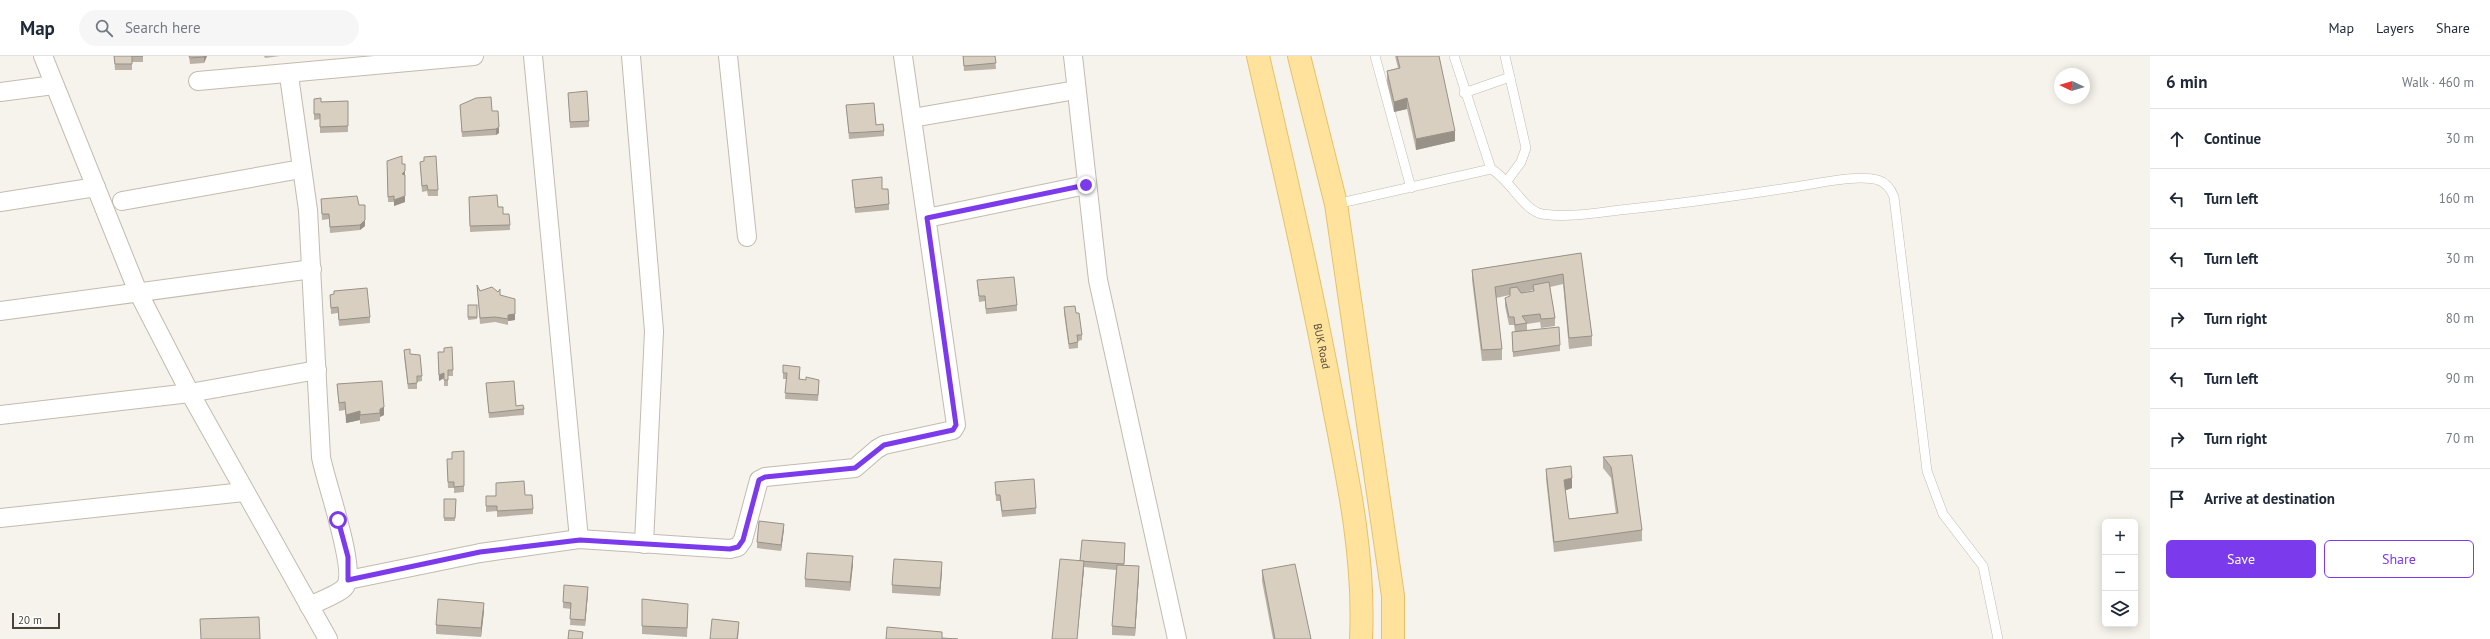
<!DOCTYPE html>
<html lang="en">
<head>
<meta charset="utf-8">
<style>
  :root { --surface:#fff; --page:#f6f6f7; --text:#1f2937; --muted:#747a83; --line:#e0e1e3; --accent:#7c3aed }
  body { margin:0; font-family:"PT Sans",sans-serif; background:var(--page); color:var(--text) }
  .controls { position:absolute; right:12px; bottom:12px; display:grid; overflow:hidden; border-radius:6px; box-shadow:0 2px 10px #0003 }
  .controls button { width:36px; height:36px; display:grid; place-items:center; padding:0; border:0; border-bottom:1px solid var(--line); background:var(--surface); color:var(--text); font:20px sans-serif }
  .compass { position:absolute; left:2054px; top:12px; width:36px; height:36px; border-radius:50%; background:var(--surface); box-shadow:0 2px 10px #0003; rotate:274deg }
  .scale { position:absolute; left:12px; bottom:10px; width:48px; box-sizing:border-box; padding-left:4px; border:2px solid #4b4439; border-top:0; font-size:11px; line-height:14px; white-space:nowrap; color:#4b4439; -webkit-text-stroke:3px #fff; paint-order:stroke }
  .stop { position:absolute; width:12px; height:12px; margin:-9px; border:3px solid #7c3aed; border-radius:50%; background:#fff }
  .stop.end { background:#7c3aed; border-color:#fff; box-shadow:0 1px 4px #0008 }
  .list { margin:0; padding:0; list-style:none }
  h2 { display:flex; justify-content:space-between; align-items:center; height:52px; margin:0; padding:0 16px; font-size:17px }
  h2 small { font-size:13px; font-weight:400; color:var(--muted) }
  .list li { display:grid; grid-template-columns:26px 1fr auto; gap:12px; align-items:center; box-sizing:border-box; height:60px; padding:0 16px; border-top:1px solid var(--line) }
  .list b { display:block; font-size:15px; white-space:nowrap }
  .list em { font-size:13px; font-style:normal; color:var(--muted) }
  .actions { display:flex; gap:8px; padding:12px 16px }
  .actions a { flex:1; padding:9px 0; border:1px solid var(--accent); border-radius:6px; text-align:center; font-size:14px; color:var(--accent) }
  .actions .main { background:var(--accent); color:#fff }
  .icon { flex:none; width:22px; height:22px; fill:none; stroke:currentColor; stroke-width:2; stroke-linecap:round; stroke-linejoin:round }
  .map { position:relative; flex:none; width:2150px; height:583px; overflow:hidden }
  header { display:flex; align-items:center; gap:24px; box-sizing:border-box; height:56px; padding:0 20px; background:var(--surface); border-bottom:1px solid var(--line) }
  header strong { font-size:19px }
  nav { display:flex; gap:22px; margin-inline-start:auto; font-size:14px }
  .search { width:280px; height:36px; background:var(--page); display:flex; align-items:center; gap:10px; box-sizing:border-box; padding:0 14px; border-radius:22px; color:var(--muted); font-size:15px }
  main { display:flex }
  aside { flex:1; background:var(--surface) }
  .map>svg:first-child { display:block }
</style>
</head>
<body>
<header>
<strong>Map</strong>
<div class="search"><svg class="icon" aria-label="search" viewBox="0 0 24 24"><circle cx="10" cy="10" r="6"/><path d="M15 15l6 6"/></svg>Search here</div>
<nav><a>Map</a><a>Layers</a><a>Share</a></nav>
</header>
<main>
<div class="map">
<svg width="2150" height="583" viewBox="0 0 2150 583">
  <rect width="100%" height="100%" fill="#f6f3ec"/>
  <g fill="none" stroke-linecap="round" stroke-linejoin="round">
    <g stroke="#c2bbae" stroke-width="10">
      <g id="lane">
        <polyline points="1375,0 1411,132"/>
        <polyline points="1454,0 1491,113"/>
        <polyline points="1505,0 1526,92 1521,106 1507,125"/>
        <polyline points="1464,37 1510,21"/>
        <path d="M1336 148 1491 113C1510 123 1523 154 1542 158 1568 162 1595 157 1620 154 1679 148 1736 140 1794 131 1816 128 1857 118 1878 124 1887 127 1891 133 1894 141L1927 415 1943 458 1983 510 1998 583"/>
      </g>
    </g>
    <g stroke="#c2bbae" stroke-width="20">
      <g id="street">
        <polyline points="43,0 138,236 190,337 328,583"/>
        <polyline points="533,0 579,483"/>
        <polyline points="631,0 654,275 644,488"/>
        <polyline points="728,0 747,181"/>
        <polyline points="1073,0 1098,224 1177,583"/>
        <path d="M291 17 290 27 308 154 321 401C325 425 359 517 344 532 338 538 318 546 309 550"/>
        <polyline points="198,25 474,0"/>
        <polyline points="0,36 54,29"/>
        <polyline points="912,62 1076,34"/>
        <polyline points="122,145 301,113"/>
        <polyline points="0,146 96,131"/>
        <polyline points="927,162 1086,129"/>
        <polyline points="0,255 312,213"/>
        <polyline points="0,359 190,337 317,314"/>
        <polyline points="0,462 244,436"/>
        <polyline points="348,524 480,497 579,483 730,493 738,491 743,484 759,424 765,421 855,412 877,393 884,389 953,374 956,369 903,0"/>
      </g>
    </g>
    <g stroke="#e6c16a" stroke-width="24">
      <g id="primary">
        <path id="s1" d="M1258 0C1285 117 1312 234 1334 352 1349 427 1365 506 1361 583"/>
        <polyline points="1299,0 1336,148 1393,540 1393,583"/>
      </g>
    </g>
    <use href="#lane" stroke="#fff" stroke-width="9"/>
    <use href="#street" stroke="#fff" stroke-width="18"/>
    <use href="#primary" stroke="#ffe39c" stroke-width="22"/>
  </g>
  <g fill="#bab2a6" fill-rule="evenodd">
    <polygon points="114,0 143,0 143,6 132,6 132,14 115,14"/>
    <polygon points="189,0 207,0 204,7 190,8"/>
    <polygon points="264,0 280,0 265,2"/>
    <polygon points="957,0 995,0 996,13 964,15 963,0"/>
    <polygon points="1395,0 1439,0 1455,85 1416,94 1407,53 1394,56 1387,26 1387,15 1398,12"/>
    <polygon points="568,37 589,65 589,71 570,72"/>
    <polygon points="314,43 321,46 348,45 348,76 320,77 320,63 314,64"/>
    <polygon points="460,49 492,55 499,77 496,79 462,81"/>
    <polygon points="846,49 884,75 884,80 849,83"/>
    <polygon points="420,106 438,134 438,140 428,140 427,135 422,136"/>
    <polygon points="402,108 405,108 405,146 394,150 394,146 388,146 387,111"/>
    <polygon points="852,124 889,148 889,154 855,157"/>
    <polygon points="469,141 498,151 510,169 510,174 470,176"/>
    <polygon points="321,143 359,149 365,170 360,174 330,177 329,163 322,164"/>
    <path d="M1581 197 1592 280V290L1569 293 1563 228 1550 231 1555 262V270L1541 272 1540 266 1527 268V275L1560 289V295L1513 301 1512 276H1515L1514 269H1509L1505 250V242L1510 241V239L1496 242 1502 293V304L1482 305 1472 224V214ZM1533 234V235L1521 237Z"/>
    <polygon points="977,224 1017,249 1017,255 986,258 985,245 979,246"/>
    <polygon points="477,229 480,235 500,239 515,264 508,265 508,269 495,266 480,268"/>
    <polygon points="334,235 370,261 370,267 339,270 338,257 331,258 330,239 334,238"/>
    <polygon points="468,249 477,249 477,263 468,264"/>
    <polygon points="1064,251 1076,257 1082,279 1082,284 1078,285 1078,292 1069,293 1064,257"/>
    <polygon points="404,294 410,298 422,320 422,325 417,326 417,333 408,333 404,300"/>
    <polygon points="438,302 453,314 453,320 448,320 448,330 444,330 444,322 439,325"/>
    <polygon points="800,316 800,323 819,330 818,345 785,343 786,323 783,323 783,317"/>
    <polygon points="486,327 516,350 524,353 524,359 489,362"/>
    <polygon points="337,328 384,359 380,361 380,365 360,368 360,364 346,367 345,354 339,355"/>
    <polygon points="464,395 464,436 454,437 454,432 448,432 447,409 452,403"/>
    <polygon points="1632,399 1642,474 1642,485 1554,496 1546,423 1546,413 1572,432 1565,434 1569,463 1616,458 1611,422 1603,412 1603,401"/>
    <polygon points="995,426 1036,452 1036,458 1002,461 1000,445 996,445"/>
    <polygon points="496,427 525,439 533,453 533,458 497,461 497,455 486,456 486,440 496,440"/>
    <polygon points="444,443 456,443 455,465 444,465"/>
    <polygon points="784,473 781,495 757,492 757,486"/>
    <polygon points="1125,493 1124,509 1139,519 1135,580 1112,579 1112,570 1116,514 1084,511 1077,583 1052,583 1080,505"/>
    <polygon points="853,508 850,535 805,531 805,523"/>
    <polygon points="942,514 940,540 892,537 892,529"/>
    <polygon points="1262,514 1311,583 1273,583 1262,525"/>
    <polygon points="588,537 585,570 570,569 571,553 563,552 563,546"/>
    <polygon points="642,543 688,556 687,581 642,578"/>
    <polygon points="484,555 481,581 436,578 436,569"/>
  </g>
  <g fill="#979187">
    <polygon points="204,0 207,0 204,7"/>
    <polygon points="1407,42 1407,53 1394,56 1394,46"/>
    <polygon points="499,71 499,77 496,79 496,73"/>
    <polygon points="1455,75 1455,85 1416,94 1416,83"/>
    <polygon points="405,115 405,120 402,118"/>
    <polygon points="405,140 405,146 394,150 394,144"/>
    <polygon points="365,164 365,170 360,174 360,169"/>
    <polygon points="515,249 515,264 508,265 508,269 508,259"/>
    <polygon points="444,317 444,322 439,325 439,319"/>
    <polygon points="384,351 384,359 380,361 380,353"/>
    <polygon points="360,355 360,364 346,367 346,359"/>
    <polygon points="1572,422 1572,432 1564,435 1564,424"/>
    <polygon points="784,468 784,473 781,495 781,489"/>
    <polygon points="853,500 853,508 850,535 850,526"/>
    <polygon points="1084,505 1084,514 1077,583"/>
    <polygon points="942,506 942,514 940,540 940,532"/>
    <polygon points="1139,510 1139,519 1135,580 1135,572"/>
    <polygon points="588,531 588,537 585,570 585,564"/>
    <polygon points="484,547 484,555 481,581 481,572"/>
    <polygon points="739,566 738,583 737,583"/>
  </g>
  <g fill="#d8cfc1" stroke="#979187">
    <polygon points="114,0 143,0 132,0 132,8 115,8"/>
    <polygon points="189,0 204,0 204,1 190,2"/>
    <polygon points="963,0 995,0 996,7 964,10"/>
    <polygon points="1397,0 1439,0 1455,75 1416,83 1407,42 1394,46 1387,15 1400,12"/>
    <polygon points="587,35 589,65 570,66 568,37"/>
    <polygon points="491,41 492,55 498,55 499,71 496,73 462,76 460,49 476,42"/>
    <polygon points="321,42 321,46 348,45 348,70 320,71 320,58 314,58 314,43"/>
    <polygon points="874,47 876,69 883,68 884,75 849,77 846,49"/>
    <polygon points="402,100 402,108 405,108 405,115 402,118 405,119 405,140 394,144 394,140 388,141 387,105"/>
    <polygon points="436,100 438,134 428,134 427,129 422,130 420,106 424,105 424,101"/>
    <polygon points="882,121 882,133 888,133 889,148 855,152 852,124"/>
    <polygon points="497,139 498,151 503,151 503,158 509,158 510,169 470,170 469,141"/>
    <polygon points="357,140 359,149 365,149 365,164 360,169 330,171 329,158 322,158 321,143"/>
    <polygon points="1581,197 1592,280 1569,282 1563,218 1495,231 1502,293 1482,294 1472,214"/>
    <polygon points="1014,221 1017,249 986,253 985,240 979,240 977,224"/>
    <polygon points="1549,226 1555,262 1541,263 1540,258 1522,260 1527,267 1515,269 1514,261 1509,261 1505,242 1510,240 1510,232 1517,231 1521,237 1534,235 1533,229"/>
    <polygon points="477,229 480,235 492,231 498,236 500,233 500,239 515,243 515,258 508,259 508,263 495,261 480,262"/>
    <polygon points="367,232 370,261 339,264 338,251 331,252 330,239 334,238 334,235"/>
    <rect x="468" y="249" width="9" height="12"/>
    <polygon points="1075,250 1076,257 1079,257 1082,279 1077,279 1078,286 1069,288 1064,251"/>
    <polygon points="1559,271 1560,289 1513,296 1512,276"/>
    <polygon points="452,291 453,314 448,314 448,324 444,324 444,317 439,319 438,296 444,296 444,292"/>
    <polygon points="410,293 410,298 420,299 422,320 417,320 417,327 408,328 404,294"/>
    <polygon points="783,309 800,311 799,323 806,324 806,321 819,324 818,339 785,337 787,317 783,317"/>
    <polygon points="382,325 384,351 380,353 380,357 360,359 360,355 346,359 345,346 339,347 337,328"/>
    <polygon points="514,325 516,350 523,349 524,353 489,357 486,327"/>
    <polygon points="464,395 464,430 454,431 454,426 448,426 447,403 452,403 452,396"/>
    <polygon points="1632,399 1642,474 1554,486 1546,413 1571,410 1572,422 1564,424 1569,463 1618,457 1611,411 1603,401"/>
    <polygon points="1034,423 1036,452 1002,455 1000,439 996,439 995,426"/>
    <polygon points="524,425 525,439 532,439 533,453 497,455 497,450 486,450 486,440 496,440 496,427"/>
    <polygon points="444,443 456,443 455,462 444,462"/>
    <polygon points="759,465 784,468 781,489 757,486"/>
    <polygon points="1082,484 1125,487 1124,508 1080,505"/>
    <polygon points="807,497 853,500 850,526 805,523"/>
    <polygon points="894,503 942,506 940,532 892,529"/>
    <polygon points="1060,503 1084,505 1077,583 1052,583"/>
    <polygon points="1295,508 1311,583 1275,583 1262,514"/>
    <polygon points="1117,509 1139,510 1135,572 1112,570"/>
    <polygon points="564,529 588,531 585,564 570,563 571,547 563,546"/>
    <polygon points="438,543 484,547 481,572 436,569"/>
    <polygon points="642,543 688,548 687,572 642,570"/>
    <polygon points="259,561 260,583 201,583 200,563"/>
    <polygon points="712,563 739,566 737,583 710,583"/>
    <polygon points="887,571 942,576 942,582 958,583 886,583"/>
    <polygon points="569,574 583,576 582,583 568,583"/>
  </g>
  <g fill="none" stroke-linecap="round" stroke-linejoin="round">
    <polyline stroke="#7c3aed" stroke-width="5" points="338,464 348,501 348,524 480,496 580,484 730,493 738,491 743,484 759,424 765,421 855,412 884,389 953,374 956,369 927,162 1086,129"/>
  </g>
  <g text-anchor="middle" dominant-baseline="central" stroke-width="3" stroke-linejoin="round" paint-order="stroke">
    <g font-size="11" fill="#4b4439" stroke="#fff">
      <text stroke="none"><textPath href="#s1" startOffset="297">BUK Road</textPath></text>
    </g>
  </g>
</svg>
<div class="controls">
<button>+</button>
<button>−</button>
<button><svg class="icon" aria-label="layers" viewBox="0 0 24 24"><path d="M12 4l9 5-9 5-9-5zM3 14l9 5 9-5"/></svg></button>
</div>
<svg class="compass" viewBox="-18 -18 36 36"><path d="M0-13l5 13h-10z" fill="#e53935"/><path d="M0 13l5-13h-10z" fill="#747a83"/></svg>
<div class="scale">20 m</div>
<div class="stop" style="left:338px;top:464px"></div>
<div class="stop end" style="left:1086px;top:129px"></div>
</div>
<aside>
<h2>6 min<small>Walk · 460 m</small></h2>
<ul class="list">
<li><svg class="icon" aria-label="ahead" viewBox="0 0 24 24"><path d="M12 20V5M6 11l6-6 6 6"/></svg><div><b>Continue</b></div><em>30 m</em></li>
<li><svg class="icon" aria-label="left" viewBox="0 0 24 24"><path d="M17 20v-9H6M10 6l-5 5 5 5"/></svg><div><b>Turn left</b></div><em>160 m</em></li>
<li><svg class="icon" aria-label="left" viewBox="0 0 24 24"><path d="M17 20v-9H6M10 6l-5 5 5 5"/></svg><div><b>Turn left</b></div><em>30 m</em></li>
<li><svg class="icon" aria-label="right" viewBox="0 0 24 24"><path d="M7 20v-9h11M14 6l5 5-5 5"/></svg><div><b>Turn right</b></div><em>80 m</em></li>
<li><svg class="icon" aria-label="left" viewBox="0 0 24 24"><path d="M17 20v-9H6M10 6l-5 5 5 5"/></svg><div><b>Turn left</b></div><em>90 m</em></li>
<li><svg class="icon" aria-label="right" viewBox="0 0 24 24"><path d="M7 20v-9h11M14 6l5 5-5 5"/></svg><div><b>Turn right</b></div><em>70 m</em></li>
<li><svg class="icon" aria-label="arrive" viewBox="0 0 24 24"><path d="M6 21V4h12l-3 4 3 4H6"/></svg><div><b>Arrive at destination</b></div></li>
</ul>
<div class="actions"><a class="main">Save</a><a>Share</a></div>
</aside>
</main>
</body>
</html>
